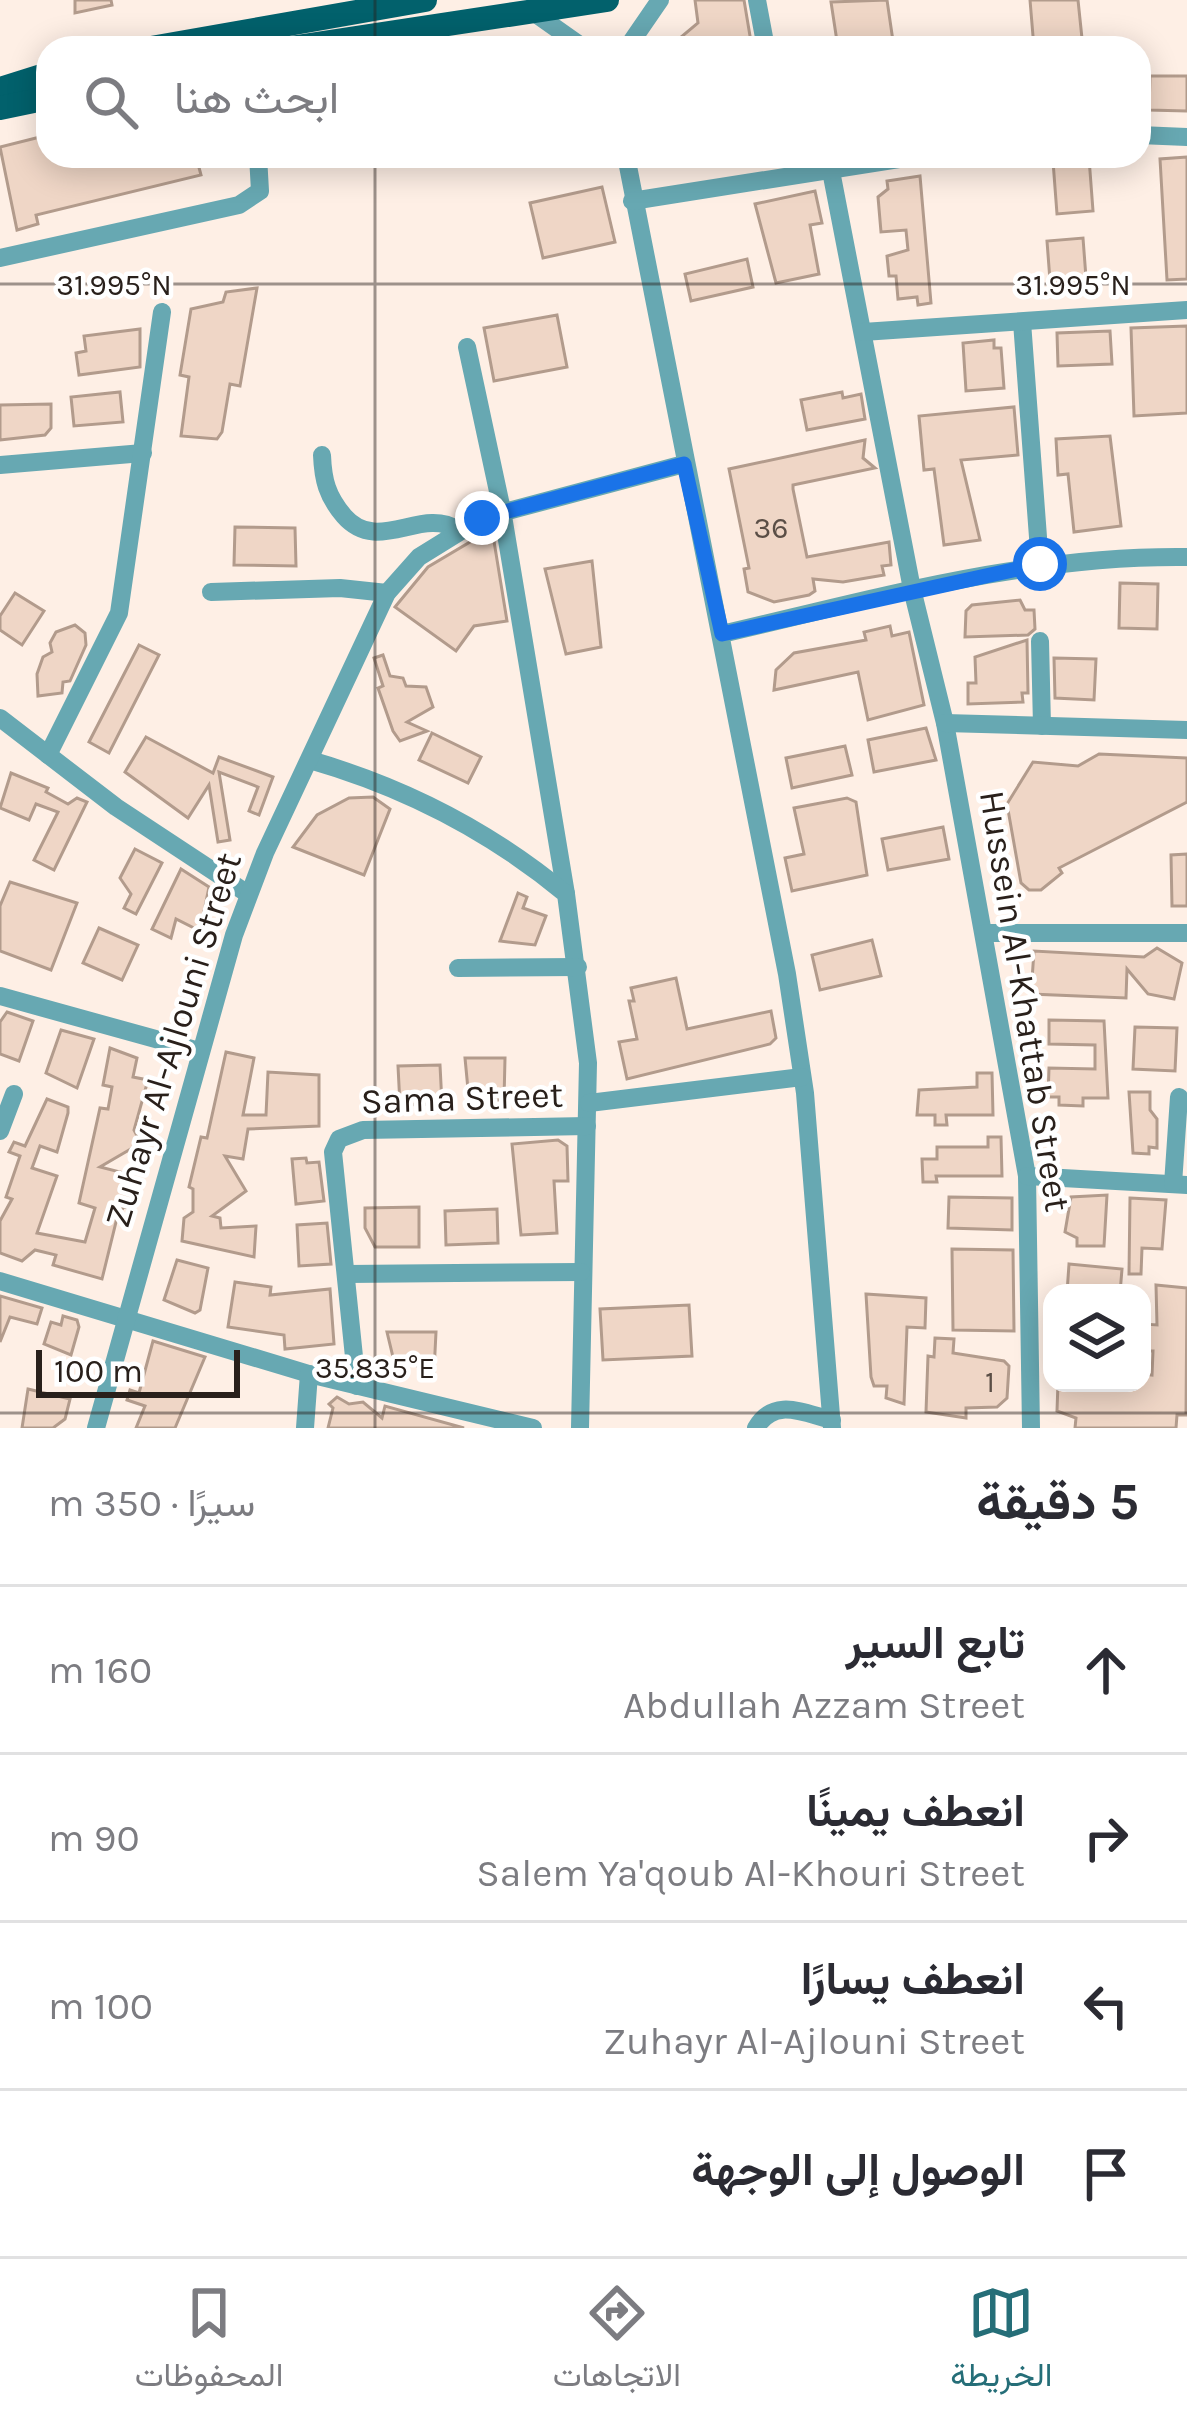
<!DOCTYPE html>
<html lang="ar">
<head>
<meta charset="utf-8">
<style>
  :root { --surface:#fff; --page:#f2f2f3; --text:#2b2b33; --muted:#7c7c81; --line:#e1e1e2; --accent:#256e78 }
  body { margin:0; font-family:Karla,Vazirmatn,sans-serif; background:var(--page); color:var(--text); direction:rtl }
  .controls { position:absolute; right:36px; bottom:36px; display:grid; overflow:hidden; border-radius:24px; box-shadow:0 6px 30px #0003 }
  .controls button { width:108px; height:108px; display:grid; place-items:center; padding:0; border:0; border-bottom:3px solid var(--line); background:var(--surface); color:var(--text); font:60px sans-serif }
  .scale { position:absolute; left:36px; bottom:30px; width:204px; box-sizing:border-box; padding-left:12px; border:6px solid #29201b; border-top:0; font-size:33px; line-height:42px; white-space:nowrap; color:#29201b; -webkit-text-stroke:9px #fff; paint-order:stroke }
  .stop { position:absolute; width:36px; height:36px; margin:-27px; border:9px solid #1a73e8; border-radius:50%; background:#fff }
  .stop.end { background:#1a73e8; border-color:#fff; box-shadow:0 3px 12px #0008 }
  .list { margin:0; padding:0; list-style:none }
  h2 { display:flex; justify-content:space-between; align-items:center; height:156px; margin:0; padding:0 48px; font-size:51px }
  h2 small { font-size:39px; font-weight:400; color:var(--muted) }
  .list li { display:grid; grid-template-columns:78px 1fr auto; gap:36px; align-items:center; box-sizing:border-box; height:168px; padding:0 48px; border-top:3px solid var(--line) }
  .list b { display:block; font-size:45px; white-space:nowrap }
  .list p { margin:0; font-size:39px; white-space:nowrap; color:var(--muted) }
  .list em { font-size:39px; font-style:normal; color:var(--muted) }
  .icon { flex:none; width:66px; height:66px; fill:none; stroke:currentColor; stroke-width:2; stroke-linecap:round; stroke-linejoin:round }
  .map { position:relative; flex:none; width:1187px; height:1428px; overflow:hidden; direction:ltr }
  .search { position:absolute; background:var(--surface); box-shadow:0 6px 30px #0003; left:36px; right:36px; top:36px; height:132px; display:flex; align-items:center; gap:30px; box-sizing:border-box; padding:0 42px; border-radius:36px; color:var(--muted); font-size:45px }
  .sheet { height:828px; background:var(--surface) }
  nav { display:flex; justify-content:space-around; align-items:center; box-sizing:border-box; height:168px; border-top:3px solid var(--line); background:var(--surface); font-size:33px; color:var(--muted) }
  nav a { display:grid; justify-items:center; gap:6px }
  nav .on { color:var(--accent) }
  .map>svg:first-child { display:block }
</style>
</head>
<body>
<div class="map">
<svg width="1187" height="1428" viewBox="0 0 1187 1428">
  <rect width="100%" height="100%" fill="#feefe5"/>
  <g fill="#efd6c6" stroke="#b29b8c" stroke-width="3">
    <polygon points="75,0 111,0 112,5 75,13"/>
    <polygon points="695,0 744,0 752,48 668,48 698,23"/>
    <polygon points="887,0 894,48 838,48 831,2"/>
    <polygon points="1030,0 1078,0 1083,48 1034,48"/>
    <polygon points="1150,76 1187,76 1187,111 1149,110"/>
    <polygon points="48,135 48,156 196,156 201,175 36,215 38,224 17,230 0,147"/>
    <polygon points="1187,157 1187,279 1167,280 1160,159"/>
    <polygon points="1089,158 1093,211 1057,214 1053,161"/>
    <polygon points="920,176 931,303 918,305 917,297 898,299 896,276 889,276 887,256 908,250 906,230 881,232 878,197 888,189 887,181"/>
    <polygon points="602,187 615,242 543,258 530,203"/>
    <polygon points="815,191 822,223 810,225 819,274 776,283 755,204"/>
    <polygon points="1083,238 1087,291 1051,294 1047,241"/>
    <polygon points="747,259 753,287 691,301 685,274"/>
    <polygon points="257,288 240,386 230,384 222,432 217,439 181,436 189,377 180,375 191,309 223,302 226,292"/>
    <polygon points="557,315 567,367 494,381 484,328"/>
    <polygon points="1187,326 1187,413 1134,416 1131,328"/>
    <polygon points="140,329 140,367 79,375 76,353 86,351 84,336"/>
    <polygon points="1110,331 1112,364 1058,366 1057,333"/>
    <polygon points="994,340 994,348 1001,348 1004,388 966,391 963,343"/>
    <polygon points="120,392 123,422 74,426 71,397"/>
    <polygon points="842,392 843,398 861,394 865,419 807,430 801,400"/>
    <polygon points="51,404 51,428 45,435 0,440 0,405"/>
    <polygon points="1014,407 1018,455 961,460 980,540 944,545 934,469 924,470 919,416"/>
    <polygon points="1110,436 1121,526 1074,532 1068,474 1058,475 1056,439"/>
    <polygon points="865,440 863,458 875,468 793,485 793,489 807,557 889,542 891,565 882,566 884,575 843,582 813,579 815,591 809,595 774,602 748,592 744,569 749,568 729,469"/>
    <polygon points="235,527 295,528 296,566 234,565"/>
    <polygon points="492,529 507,621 474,626 456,651 395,607 428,567"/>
    <polygon points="592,561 601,647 566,654 545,569"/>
    <polygon points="1120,583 1158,584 1157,629 1119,628"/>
    <polygon points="15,593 44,611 22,645 0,630 0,616"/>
    <polygon points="1020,600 1025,610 1034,610 1035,629 1028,635 965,637 966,611 972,605"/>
    <polygon points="75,625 85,633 86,645 70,681 63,682 62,693 38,696 37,674 43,657 52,652 50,643 56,632"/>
    <polygon points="890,626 892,636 909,632 924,705 868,720 858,672 774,690 776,670 794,653 866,640 864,632"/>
    <polygon points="1027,640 1028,693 1022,693 1023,702 968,704 968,683 976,683 975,657"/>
    <polygon points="139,645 159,655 109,753 89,742"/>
    <polygon points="383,655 390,676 403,678 406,686 426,687 433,707 407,722 427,731 400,741 393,731 378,688 383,686 374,658"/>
    <polygon points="1054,658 1096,659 1094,700 1055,698"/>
    <polygon points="926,728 936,760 874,772 868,740"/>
    <polygon points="432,733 481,757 468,783 419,760"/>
    <polygon points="146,737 213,773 219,757 273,777 259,815 249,811 258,787 219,772 230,840 218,842 209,785 188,818 125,772"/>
    <polygon points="845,746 852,775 792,788 786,758"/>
    <polygon points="1099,754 1187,758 1187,802 1059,868 1062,873 1041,890 1029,890 1021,883 1007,804 1033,762 1078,766"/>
    <polygon points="11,773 48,788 46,792 68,804 77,798 87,802 54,870 34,860 58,812 36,804 29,820 0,808"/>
    <polygon points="373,797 390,809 364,875 293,847 317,815 349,798"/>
    <polygon points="847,798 856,802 867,875 792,891 785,858 804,854 794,808"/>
    <polygon points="943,827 949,859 888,870 882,839"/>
    <polygon points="135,849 162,863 136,914 124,908 131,894 120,878"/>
    <polygon points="1187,854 1187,906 1172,906 1171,855"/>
    <polygon points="181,869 209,887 200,931 176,919 171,938 152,929"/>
    <polygon points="10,882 77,903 51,970 0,951 0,906"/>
    <polygon points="518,893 527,897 523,908 546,916 535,945 500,941"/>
    <polygon points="99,928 138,945 122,980 83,963"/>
    <polygon points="872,940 881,976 820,990 812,955"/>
    <polygon points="1157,948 1182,963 1174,999 1148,994 1127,969 1126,998 1031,994 1034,951 1144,957"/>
    <polygon points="676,978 687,1029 771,1011 776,1038 770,1044 627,1079 619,1042 637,1039 629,1001 634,1001 631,988"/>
    <polygon points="7,1012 33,1021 19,1061 0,1054 0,1022"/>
    <polygon points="1049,1020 1104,1021 1108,1098 1083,1098 1083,1106 1059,1105 1059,1097 1048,1097 1049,1068 1095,1069 1095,1045 1049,1044"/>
    <polygon points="1135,1027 1177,1028 1175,1071 1133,1069"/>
    <polygon points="61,1030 94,1039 77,1088 46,1073"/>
    <polygon points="110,1048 137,1058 133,1077 148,1080 134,1130 141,1143 100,1167 124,1173 122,1179 133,1182 130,1192 136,1193 131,1209 124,1207 118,1214 102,1279 53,1265 56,1255 35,1250 22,1261 0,1253 0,1221 12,1199 6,1197 20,1156 9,1152 14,1142 25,1146 47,1099 68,1107 68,1113 57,1152 40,1146 32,1168 57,1176 37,1233 85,1242 95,1208 79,1203 100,1108 108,1109 112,1087 103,1085"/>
    <polygon points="226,1052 254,1058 243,1115 266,1115 268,1072 319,1075 319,1126 248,1129 243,1159 225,1156 246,1191 212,1216 220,1218 221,1228 256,1226 254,1257 182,1241 184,1218 193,1212 193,1189 189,1187 201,1137 207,1138"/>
    <polygon points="465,1058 505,1058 504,1100 469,1100"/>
    <polygon points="440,1065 442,1104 400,1105 398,1066"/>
    <polygon points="977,1073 992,1073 993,1115 946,1115 947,1125 935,1125 935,1115 917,1115 919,1090 977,1087"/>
    <polygon points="1129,1092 1150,1092 1150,1110 1157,1119 1157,1148 1149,1147 1149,1154 1133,1153"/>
    <polygon points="988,1137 1001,1137 1002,1176 936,1176 937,1182 923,1182 922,1159 937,1159 937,1147 988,1147"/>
    <polygon points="558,1140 567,1146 568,1181 554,1181 557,1233 521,1235 512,1144"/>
    <polygon points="306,1158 307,1163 319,1162 324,1201 296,1204 292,1159"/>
    <polygon points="1107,1195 1104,1246 1077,1246 1077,1238 1065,1232 1071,1197"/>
    <polygon points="949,1197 1012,1198 1012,1230 948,1228"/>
    <polygon points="1130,1198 1166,1200 1162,1249 1142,1248 1141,1274 1129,1274"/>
    <polygon points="419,1207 419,1247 375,1247 365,1228 365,1208"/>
    <polygon points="497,1209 498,1243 446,1245 445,1211"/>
    <polygon points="327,1223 331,1264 299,1266 297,1225"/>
    <polygon points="952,1249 1013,1250 1014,1331 953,1330"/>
    <polygon points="177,1260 208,1268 200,1310 195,1313 164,1300"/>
    <polygon points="1069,1264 1122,1269 1120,1293 1067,1293"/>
    <polygon points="235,1282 271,1287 270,1295 330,1289 334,1344 285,1349 284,1335 228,1327"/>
    <polygon points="1156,1285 1187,1288 1186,1415 1177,1415 1176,1428 1075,1428 1076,1418 1057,1411 1058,1383 1142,1383 1142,1374 1152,1375 1153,1351 1143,1351 1144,1324 1157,1325"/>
    <polygon points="866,1294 926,1298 925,1328 907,1327 904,1404 886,1398 887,1386 874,1386 871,1377"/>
    <polygon points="0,1296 42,1308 37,1324 10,1317 0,1342"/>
    <polygon points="689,1305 692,1356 603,1360 600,1309"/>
    <polygon points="63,1316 77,1320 79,1327 71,1355 44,1344 51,1322 61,1325"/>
    <polygon points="387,1332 436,1332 434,1372 393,1357"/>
    <polygon points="935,1338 954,1339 953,1353 1004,1361 1009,1366 1007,1398 997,1407 966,1408 966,1418 926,1412 928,1356 934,1357"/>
    <polygon points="153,1341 205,1357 175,1428 136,1428 145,1406 127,1400 130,1390 139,1393"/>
    <polygon points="28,1389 70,1399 65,1419 53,1428 22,1428"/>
    <polygon points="337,1397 349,1404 363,1402 382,1418 385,1406 464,1428 328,1428 333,1408 329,1404"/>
  </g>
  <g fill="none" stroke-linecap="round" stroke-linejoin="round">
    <g stroke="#67a8b2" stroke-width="18">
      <polyline points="757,0 766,48"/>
      <polyline points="533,12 584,48"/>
      <polyline points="627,48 660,0"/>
      <polyline points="1139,135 1187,137"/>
      <polyline points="626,156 787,974 805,1093 832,1428"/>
      <polyline points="831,171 912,589 945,723 1027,1176 1031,1428"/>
      <polyline points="632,201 918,156"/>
      <polyline points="0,258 239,205 260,191 258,156"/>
      <polyline points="1022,322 1040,564"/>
      <polyline points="863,332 1187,310"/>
      <polyline points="467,347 502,510 566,894"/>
      <path d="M322 455C323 480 327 496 344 516 378 555 421 506 458 530"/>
      <polyline points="0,465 143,453"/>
      <polyline points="211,592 340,588 387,593"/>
      <path d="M722 634C877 598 1027 555 1187 557"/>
      <polyline points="1040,641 1042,726"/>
      <polyline points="0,718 116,807 248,894"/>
      <polyline points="945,723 1187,730"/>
      <polyline points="48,755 119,613 162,312"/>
      <path d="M310 760C404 787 490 831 566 894L588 1063 580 1428"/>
      <polyline points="985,933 1187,933"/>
      <polyline points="458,968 578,967"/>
      <polyline points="0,996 199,1051"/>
      <polyline points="589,1103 802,1077"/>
      <polyline points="0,1131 14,1094"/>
      <polyline points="1027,1176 1187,1185"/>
      <polyline points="1173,1184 1179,1097"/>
      <polyline points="347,1274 581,1272"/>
      <polyline points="0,1281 309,1374 533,1428"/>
      <polyline points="357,1386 333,1152 339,1139 363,1130 587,1126"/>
      <polyline points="96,1428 234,935 265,853 387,593 419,557 482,518 684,464"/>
      <polyline points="305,1428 309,1374"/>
      <path d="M756 1428C774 1397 803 1413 832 1420"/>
    </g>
    <g stroke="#02616c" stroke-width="24">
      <polyline points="151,48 425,0"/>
      <polyline points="290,48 607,0"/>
      <polyline points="0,89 48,74"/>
      <polyline points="0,108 48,98"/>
    </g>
  </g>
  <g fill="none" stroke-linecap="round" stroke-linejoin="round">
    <polyline stroke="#1a73e8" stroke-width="15" points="482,518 684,464 722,634 1040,564"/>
  </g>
  <path fill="none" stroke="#29201b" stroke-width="3" stroke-opacity="0.45" d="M375 0V48M375 156V1428M0 284H1187M0 1413H1187"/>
  <g text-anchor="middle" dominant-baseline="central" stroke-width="9" stroke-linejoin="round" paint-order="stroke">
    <g font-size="30" fill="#5a4e46">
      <text x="771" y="528">36</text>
      <text x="990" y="1382">1</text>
    </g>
    <g font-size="36" fill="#29201b" stroke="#fff">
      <text transform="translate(1025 1001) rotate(81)">Hussein Al-Khattab Street</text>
      <text transform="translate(173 1040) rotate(-73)">Zuhayr Al-Ajlouni Street</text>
      <text transform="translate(462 1098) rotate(-2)">Sama Street</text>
    </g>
  </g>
  <g font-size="30" text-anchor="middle" fill="#29201b" stroke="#fff" stroke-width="9" stroke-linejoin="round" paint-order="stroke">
    <text x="114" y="295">31.995°N</text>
    <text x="1073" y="295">31.995°N</text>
    <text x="375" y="1378">35.835°E</text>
  </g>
</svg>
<div class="controls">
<button><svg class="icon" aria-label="layers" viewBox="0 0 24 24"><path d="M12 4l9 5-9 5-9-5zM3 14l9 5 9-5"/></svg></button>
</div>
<div class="scale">100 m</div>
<div class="stop" style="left:1040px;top:564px"></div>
<div class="stop end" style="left:482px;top:518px"></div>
<div class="search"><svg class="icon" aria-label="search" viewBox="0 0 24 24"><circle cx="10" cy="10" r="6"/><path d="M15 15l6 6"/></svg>ابحث هنا</div>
</div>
<section class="sheet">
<h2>5 دقيقة<small>سيرًا · 350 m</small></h2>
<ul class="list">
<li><svg class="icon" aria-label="ahead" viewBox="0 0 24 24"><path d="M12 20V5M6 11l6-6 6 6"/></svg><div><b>تابع السير</b><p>Abdullah Azzam Street</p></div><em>160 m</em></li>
<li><svg class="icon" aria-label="right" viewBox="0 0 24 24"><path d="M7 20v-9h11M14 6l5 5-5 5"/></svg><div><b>انعطف يمينًا</b><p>Salem Ya'qoub Al-Khouri Street</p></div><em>90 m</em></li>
<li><svg class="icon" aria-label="left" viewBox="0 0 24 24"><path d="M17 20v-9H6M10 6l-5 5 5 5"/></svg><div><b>انعطف يسارًا</b><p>Zuhayr Al-Ajlouni Street</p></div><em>100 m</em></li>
<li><svg class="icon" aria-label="arrive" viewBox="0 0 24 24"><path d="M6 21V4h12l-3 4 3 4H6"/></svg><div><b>الوصول إلى الوجهة</b></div></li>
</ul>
</section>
<nav>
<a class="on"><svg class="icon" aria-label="map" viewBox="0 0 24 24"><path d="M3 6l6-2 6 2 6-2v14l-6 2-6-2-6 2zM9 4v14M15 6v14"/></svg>الخريطة</a>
<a><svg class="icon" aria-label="directions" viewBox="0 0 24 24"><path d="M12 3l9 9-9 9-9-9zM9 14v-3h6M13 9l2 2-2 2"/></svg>الاتجاهات</a>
<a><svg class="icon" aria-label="saved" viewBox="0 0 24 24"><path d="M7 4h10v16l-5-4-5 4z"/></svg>المحفوظات</a>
</nav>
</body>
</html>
